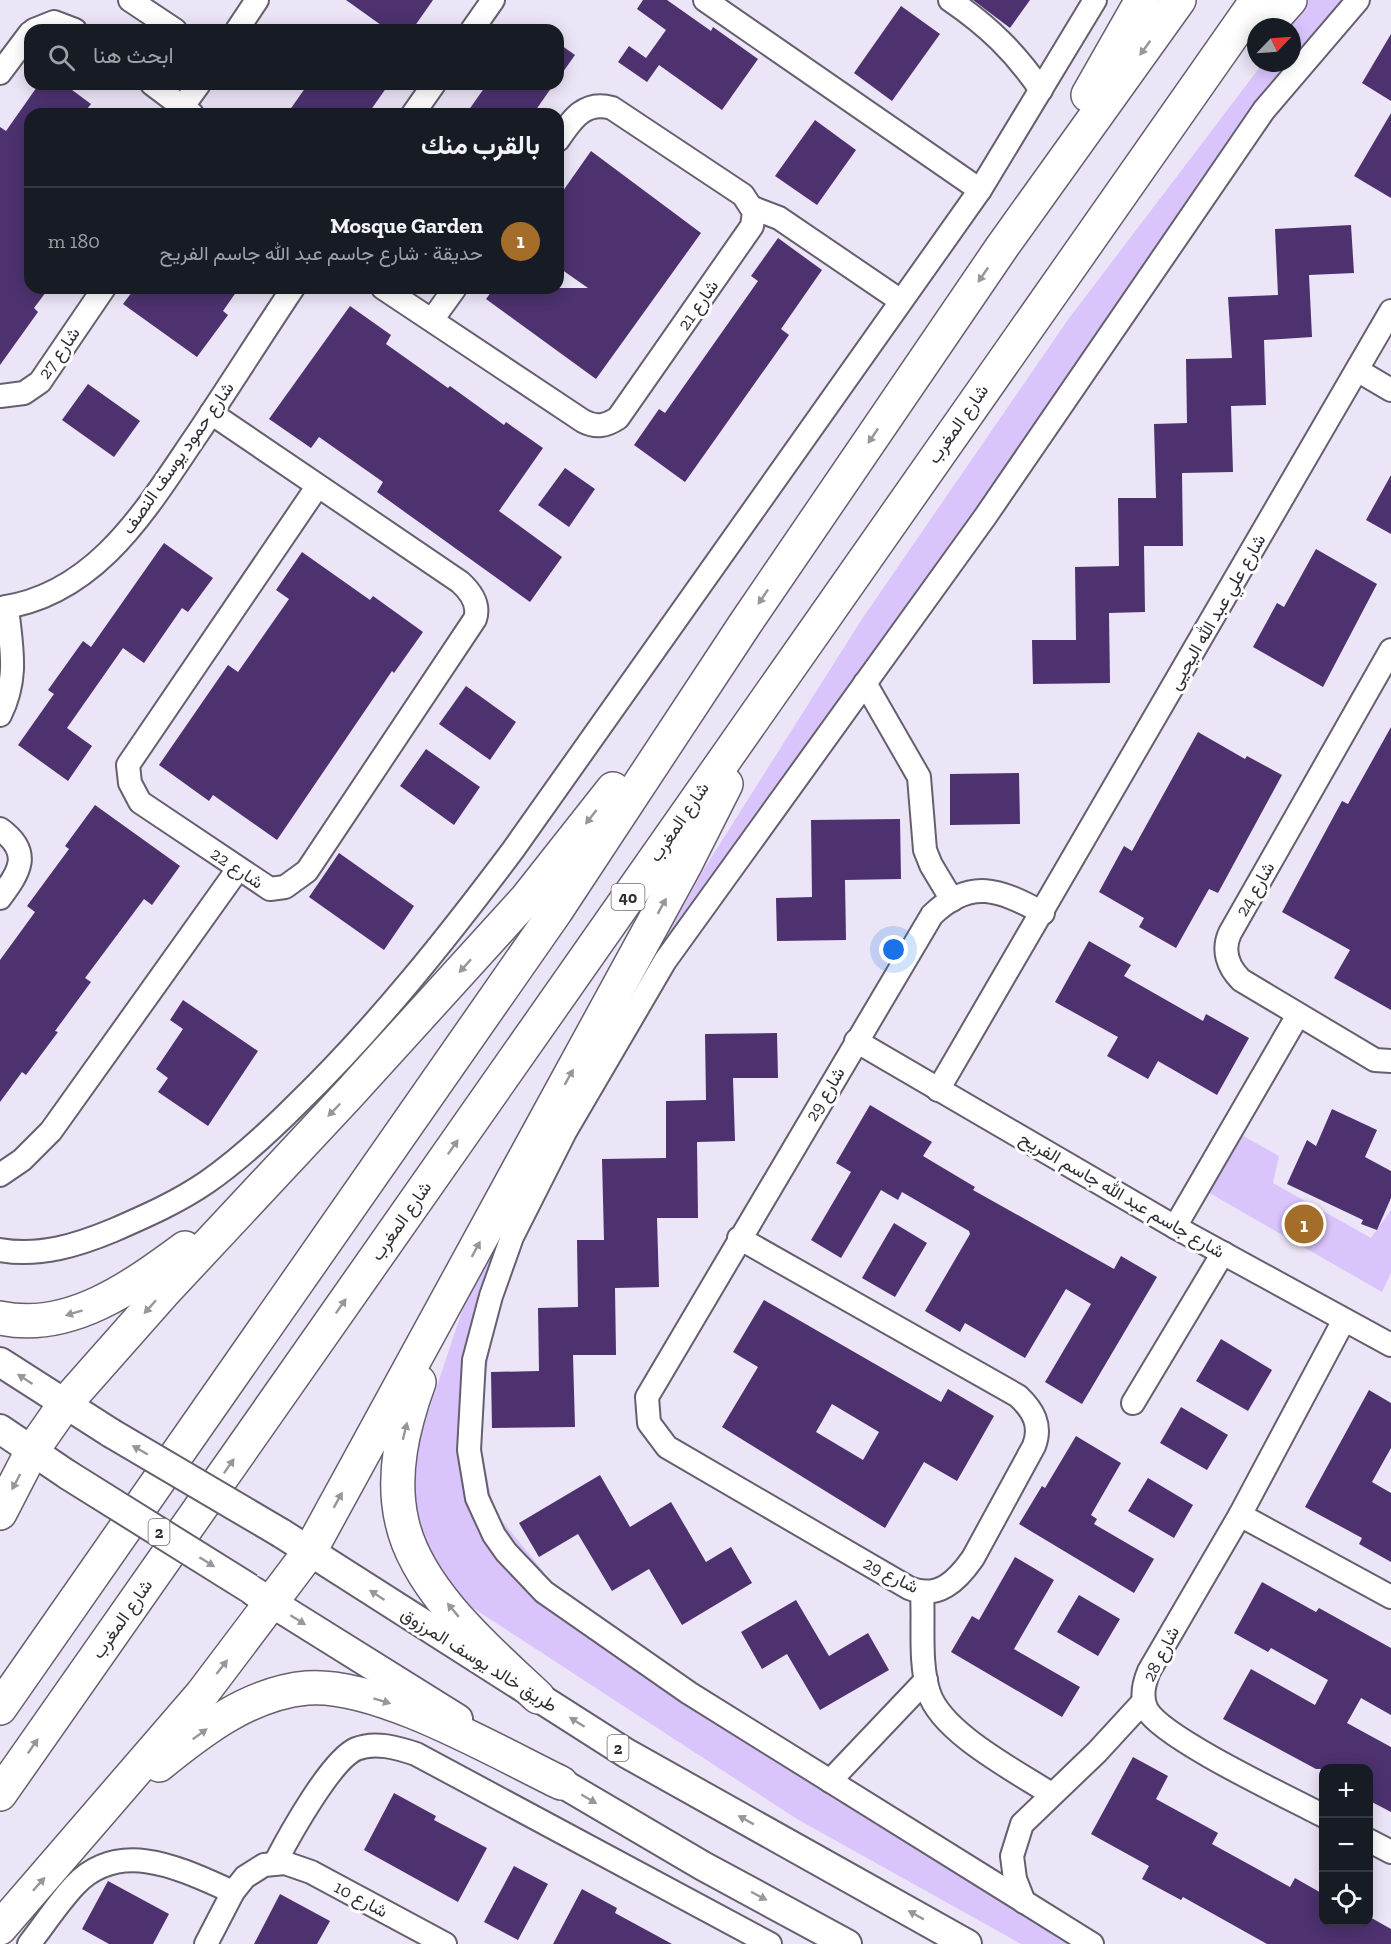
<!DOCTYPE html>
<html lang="ar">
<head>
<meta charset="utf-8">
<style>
  :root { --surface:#171b24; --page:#20242c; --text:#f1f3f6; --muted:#9ea1a6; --line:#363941; --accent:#a46d29 }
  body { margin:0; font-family:"Zilla Slab",Vazirmatn,serif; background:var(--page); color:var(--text); direction:rtl }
  .controls { position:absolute; right:18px; bottom:18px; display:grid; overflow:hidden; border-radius:12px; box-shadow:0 3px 15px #0003 }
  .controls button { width:54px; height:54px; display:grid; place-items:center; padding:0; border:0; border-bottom:2px solid var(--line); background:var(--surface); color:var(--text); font:30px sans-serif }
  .compass { position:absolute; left:1247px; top:18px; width:54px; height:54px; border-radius:50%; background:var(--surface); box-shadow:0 3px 15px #0003; rotate:65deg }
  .you { position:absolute; left:894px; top:950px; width:21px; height:21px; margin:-15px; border:4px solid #fff; border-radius:50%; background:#1a73e8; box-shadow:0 0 0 9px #1a73e833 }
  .badge { display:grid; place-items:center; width:39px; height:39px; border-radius:50%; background:var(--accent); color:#fff; font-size:20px; font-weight:700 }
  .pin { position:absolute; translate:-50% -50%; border:3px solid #fff; box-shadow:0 2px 6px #0006 }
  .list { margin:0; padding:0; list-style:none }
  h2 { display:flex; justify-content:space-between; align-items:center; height:78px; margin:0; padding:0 24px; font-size:26px }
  h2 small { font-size:20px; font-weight:400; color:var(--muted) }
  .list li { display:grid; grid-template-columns:39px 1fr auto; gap:18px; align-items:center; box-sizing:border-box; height:108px; padding:0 24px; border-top:2px solid var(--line) }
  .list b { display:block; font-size:22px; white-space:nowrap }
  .list p { margin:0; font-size:20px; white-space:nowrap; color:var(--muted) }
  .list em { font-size:20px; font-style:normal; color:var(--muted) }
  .icon { flex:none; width:33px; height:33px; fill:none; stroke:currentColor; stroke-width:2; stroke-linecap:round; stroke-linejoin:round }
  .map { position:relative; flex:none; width:1391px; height:1944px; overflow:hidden; direction:ltr }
  .search { position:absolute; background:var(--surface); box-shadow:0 3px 15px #0003; left:24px; top:24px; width:540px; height:66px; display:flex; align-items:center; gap:15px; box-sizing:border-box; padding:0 21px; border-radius:18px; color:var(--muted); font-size:22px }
  .panel { position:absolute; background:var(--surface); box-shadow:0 3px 15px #0003; left:24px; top:108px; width:540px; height:186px; border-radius:18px; direction:rtl }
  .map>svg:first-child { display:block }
</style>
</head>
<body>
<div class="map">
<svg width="1391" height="1944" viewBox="0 0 1391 1944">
  <rect width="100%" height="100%" fill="#ece5f7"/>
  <g fill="#dac4fc">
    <polygon points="1309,0 1346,0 1328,20 1142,308 994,520 646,1005 502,1278 477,1428 494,1511 543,1571 559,1604 1100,1944 1021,1944 797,1819 473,1608 423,1557 401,1494 470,1287 704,869 862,619 1067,321 1263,63 1292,63 1292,27 1290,27"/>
    <polygon points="1236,1132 1279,1156 1273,1183 1371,1238 1391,1210 1391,1273 1382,1292 1206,1191"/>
  </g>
  <g fill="#4d326f" fill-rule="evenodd">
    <polygon points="346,0 433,0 412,30 388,30"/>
    <polygon points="643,0 667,0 711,31 713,27 758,59 722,110 659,65 647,82 618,62 629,46 646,58 666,30 637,9"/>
    <polygon points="973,0 1030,0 1010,28"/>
    <polygon points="901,6 940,34 892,101 854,73"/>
    <polygon points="1391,34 1391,101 1362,83"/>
    <polygon points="558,43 575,55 558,79"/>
    <polygon points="39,84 64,84 91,104 83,114 30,114 30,288 49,288 34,308 38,312 0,365 0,127 6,131"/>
    <polygon points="308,84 389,84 368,114 287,114"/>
    <polygon points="487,84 554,84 533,114 466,114"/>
    <polygon points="1391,113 1391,198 1354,176"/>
    <polygon points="815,120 856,150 817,205 775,176"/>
    <polygon points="591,151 701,233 596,379 486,299 494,288 588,288 558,267 558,198"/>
    <polygon points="1351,225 1354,273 1309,275 1312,337 1264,340 1266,405 1231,406 1233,472 1182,473 1183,546 1144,546 1145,612 1109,613 1110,683 1033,684 1032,640 1076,640 1075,567 1119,566 1118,498 1156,498 1154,424 1187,423 1186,359 1232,358 1228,297 1278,295 1275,229"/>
    <polygon points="778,238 822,270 781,329 789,335 685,482 634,445 659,409 665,413 758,281 751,276"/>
    <polygon points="135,288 239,288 223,311 228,315 197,357 123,304"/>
    <polygon points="350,306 391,335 386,344 448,388 450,386 504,425 506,422 543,448 499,511 562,557 530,602 377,492 383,482 319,437 311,448 269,419"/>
    <polygon points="88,384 140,421 114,457 62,420"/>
    <polygon points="565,468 595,489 569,527 538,505"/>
    <polygon points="1391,475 1391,534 1366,520"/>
    <polygon points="164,543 213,578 188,612 182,608 144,663 123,648 67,728 92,746 68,781 18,745 54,694 48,690 83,641 91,647"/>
    <polygon points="1316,549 1377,584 1323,687 1253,647 1277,603 1284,607"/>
    <polygon points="302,552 370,600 373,596 423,632 394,673 392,671 277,840 213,795 209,801 159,765 228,665 238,672 289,599 276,590"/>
    <polygon points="466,686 516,722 490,760 439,724"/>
    <polygon points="1391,727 1391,1010 1334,978 1350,950 1282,912 1342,801 1348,804"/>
    <polygon points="1198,732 1245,759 1247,756 1282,775 1218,893 1209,889 1176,948 1139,927 1144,918 1099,892 1124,846 1132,851"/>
    <polygon points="426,749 480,787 454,825 400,786"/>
    <polygon points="1019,773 1020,824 950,825 950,774"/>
    <polygon points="95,805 180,866 152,905 144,899 85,978 91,982 55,1031 58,1032 26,1075 22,1072 0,1102 0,960 35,912 27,906 69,849 65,846"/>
    <polygon points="900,819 901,879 845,880 846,940 777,941 776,898 812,897 811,820"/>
    <polygon points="339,853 414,906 384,950 309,897"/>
    <polygon points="1089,941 1131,965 1124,976 1203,1021 1206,1014 1249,1038 1217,1095 1158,1061 1148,1079 1107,1056 1118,1037 1055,1002"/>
    <polygon points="183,1000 258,1051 208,1126 158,1092 168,1078 156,1069 183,1029 170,1020"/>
    <polygon points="777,1033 778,1078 733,1078 735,1141 697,1142 698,1218 657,1218 659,1287 615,1288 616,1355 573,1355 575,1427 492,1428 491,1372 539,1371 538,1308 578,1307 577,1240 604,1240 602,1159 666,1158 666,1101 706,1100 705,1034"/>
    <polygon points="870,1105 932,1142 923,1156 975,1187 973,1190 1114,1269 1121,1256 1157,1277 1082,1404 1045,1382 1091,1304 1066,1289 1025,1358 965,1323 960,1332 925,1311 970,1234 969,1231 902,1192 898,1200 881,1190 841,1258 811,1240 851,1172 836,1163"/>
    <polygon points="1332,1109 1377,1130 1365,1157 1391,1171 1391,1198 1377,1230 1361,1224 1363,1220 1287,1184 1307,1140 1316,1146"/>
    <polygon points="894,1223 927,1243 895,1297 862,1278"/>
    <path d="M764 1300 941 1402 948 1389 994 1416 957 1481 924 1462 885 1528 722 1427 758 1367 733 1352ZM832 1404 879 1432 863 1460 816 1432Z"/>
    <polygon points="1221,1339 1272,1370 1248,1411 1196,1381"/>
    <polygon points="1369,1390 1391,1403 1391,1448 1372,1482 1391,1493 1391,1562 1359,1544 1362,1538 1305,1507"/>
    <polygon points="1181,1407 1228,1435 1207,1470 1160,1443"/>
    <polygon points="1076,1436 1121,1463 1091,1515 1097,1519 1094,1524 1154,1559 1134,1593 1019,1524 1042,1486 1045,1488"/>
    <polygon points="600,1475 630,1527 671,1502 706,1562 731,1547 752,1583 682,1625 649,1569 612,1591 578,1534 539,1557 519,1523"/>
    <polygon points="1148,1478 1193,1505 1174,1538 1128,1511"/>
    <polygon points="1015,1557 1054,1580 1014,1649 1080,1687 1062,1717 951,1652 972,1616 979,1620"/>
    <polygon points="1262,1582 1316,1612 1319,1608 1391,1648 1391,1715 1361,1698 1347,1723 1391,1747 1391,1812 1368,1800 1368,1768 1316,1769 1223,1719 1251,1669 1315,1705 1328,1680 1271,1648 1268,1652 1234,1633"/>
    <polygon points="1079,1595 1120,1619 1098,1656 1057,1632"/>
    <polygon points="796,1600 829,1656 868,1633 889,1670 820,1710 787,1654 762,1669 741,1632"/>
    <polygon points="1133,1757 1168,1776 1156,1799 1218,1833 1212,1844 1290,1887 1295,1878 1323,1894 1323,1922 1368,1922 1368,1916 1391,1929 1391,1944 1267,1944 1183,1897 1181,1900 1142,1879 1149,1866 1091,1834"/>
    <polygon points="394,1793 436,1816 434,1820 487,1848 458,1902 364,1850"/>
    <polygon points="514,1866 548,1884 518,1940 484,1922"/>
    <polygon points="108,1881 169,1914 153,1944 109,1944 82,1929"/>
    <polygon points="582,1889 617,1908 615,1913 672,1944 553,1944"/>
    <polygon points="280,1894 330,1921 317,1944 254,1944"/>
  </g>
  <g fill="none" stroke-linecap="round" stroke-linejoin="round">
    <g stroke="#655f6e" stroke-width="26">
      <g id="minor">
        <polyline points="130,0 175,30"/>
        <polyline points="705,0 980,190"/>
        <path d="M950 0C988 26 1015 52 1041 90"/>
        <polyline points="34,30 54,22 75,30"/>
        <polyline points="237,30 257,0"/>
        <polyline points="472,30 493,0"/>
        <polyline points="0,73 30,33"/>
        <polyline points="152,84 192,114"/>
        <polyline points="183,106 199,84"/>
        <polyline points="413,114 434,84"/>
        <polyline points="753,208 779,218 901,301"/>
        <path d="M383 288 583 421C596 428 606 426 618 418L752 226 754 212 743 195 612 108C585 100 572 119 558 140"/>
        <polyline points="432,320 455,288"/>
        <polyline points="1357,370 1391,390"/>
        <polyline points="0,396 24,393 40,382 104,288"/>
        <path d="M211 413 460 582C471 592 480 604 475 619L307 871 285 887 270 889 140 802 130 783 128 765 317 487"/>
        <path d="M0 608C98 595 148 506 198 433 230 385 261 336 293 288"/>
        <path d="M1391 650 1230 933C1222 950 1228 967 1241 980L1375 1060 1391 1061"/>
        <polyline points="865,683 919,777 925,850 931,865 952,900"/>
        <path d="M0 715C19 677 11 647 7 607"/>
        <path d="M0 829C33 853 19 872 0 898"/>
        <polyline points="856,1041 1175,1227 1391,1345"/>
        <polyline points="938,1090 1391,311"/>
        <polyline points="0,1175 22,1160 51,1131 238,869"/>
        <polyline points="1175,1227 1298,1015"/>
        <path d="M739 1238 1018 1396C1033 1410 1042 1425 1034 1446L973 1558C957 1581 938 1600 909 1588L667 1447 649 1423 647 1397 932 915C971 877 1000 890 1043 913"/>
        <path d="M0 1250C40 1257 78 1245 114 1230 146 1216 178 1202 207 1182 240 1159 270 1131 299 1102 378 1025 447 938 513 850L980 190 1095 0"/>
        <polyline points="1133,1403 1223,1253"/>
        <polyline points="1240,1515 1391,1597"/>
        <path d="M922 1593C924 1624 919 1663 929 1693 942 1733 1016 1771 1051 1794"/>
        <polyline points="830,1781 926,1680"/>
        <path d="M1324 1816C1288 1797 1164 1739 1147 1710 1140 1697 1144 1683 1149 1671L1240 1515 1344 1320"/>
        <polyline points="1368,1840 1391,1852"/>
        <path d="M275 1863C289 1836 331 1760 356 1749 375 1741 398 1748 416 1754L770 1944"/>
        <polyline points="1024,1902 1015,1879 1012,1856 1022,1824 1097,1752 1143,1702"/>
        <path d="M29 1944C44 1925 58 1903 75 1885 121 1837 183 1870 233 1892"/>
        <polyline points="206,1944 233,1892 245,1877 264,1865 285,1863 311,1872 445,1944"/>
        <polyline points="1092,1944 689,1693 544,1592 506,1552 494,1535 477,1498 469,1450 474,1360 491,1296 512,1237 565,1132 665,961 985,517 1264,110 1358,0"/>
      </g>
    </g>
    <g stroke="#655f6e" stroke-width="32">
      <g id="major">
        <polyline points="0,1362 111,1433"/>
        <polyline points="0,1429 68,1475"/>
        <polyline points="281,1533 626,1753 967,1944"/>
        <polyline points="253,1591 458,1719"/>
        <polyline points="543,1772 703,1866 847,1944"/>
      </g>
    </g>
    <g stroke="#655f6e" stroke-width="36">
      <g id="highway">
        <polyline points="1266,27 1290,0"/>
        <polyline points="1088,95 1142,0"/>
        <path d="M0 1318C69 1333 132 1287 185 1248"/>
        <path d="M419 1382C403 1426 391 1475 402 1522 417 1590 489 1651 538 1697"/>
        <polyline points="0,1513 32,1451 64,1405 163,1293 348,1095 527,898 613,789"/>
        <polyline points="0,1708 556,911 745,624 1002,247 1179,0"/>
        <path d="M159 1765C202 1730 250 1693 307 1688 377 1682 497 1752 561 1783"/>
        <path d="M0 1794C417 1195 836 597 1257 0"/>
        <polyline points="0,1928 202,1694 310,1551 685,865 726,784"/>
      </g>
    </g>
    <use href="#minor" stroke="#fff" stroke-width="22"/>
    <use href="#major" stroke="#fff" stroke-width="28"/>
    <use href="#highway" stroke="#fff" stroke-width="33"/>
    <g stroke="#655f6e" stroke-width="32" stroke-linecap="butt">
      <g id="major-bridge">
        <polyline points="111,1433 281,1533"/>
        <polyline points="68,1475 249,1588"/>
      </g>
    </g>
    <use href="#major-bridge" stroke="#fff" stroke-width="28"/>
  </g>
  <defs><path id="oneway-solid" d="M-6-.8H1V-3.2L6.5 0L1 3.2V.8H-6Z" transform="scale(1.5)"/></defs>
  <g fill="#98969a">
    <use href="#oneway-solid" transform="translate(1145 48) rotate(126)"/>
    <use href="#oneway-solid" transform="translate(983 275) rotate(124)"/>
    <use href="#oneway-solid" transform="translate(873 436) rotate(124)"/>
    <use href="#oneway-solid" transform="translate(763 597) rotate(124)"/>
    <use href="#oneway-solid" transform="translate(591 817) rotate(128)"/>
    <use href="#oneway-solid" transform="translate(662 906) rotate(-61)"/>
    <use href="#oneway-solid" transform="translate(465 966) rotate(132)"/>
    <use href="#oneway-solid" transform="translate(569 1077) rotate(-61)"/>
    <use href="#oneway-solid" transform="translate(334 1110) rotate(134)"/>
    <use href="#oneway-solid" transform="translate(453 1147) rotate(-55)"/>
    <use href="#oneway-solid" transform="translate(476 1249) rotate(-62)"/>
    <use href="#oneway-solid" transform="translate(341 1306) rotate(-55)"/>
    <use href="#oneway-solid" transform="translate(150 1307) rotate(132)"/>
    <use href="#oneway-solid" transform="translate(74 1313) rotate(163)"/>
    <use href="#oneway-solid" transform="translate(25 1379) rotate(-147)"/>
    <use href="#oneway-solid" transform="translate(405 1431) rotate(-76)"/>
    <use href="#oneway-solid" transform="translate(140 1450) rotate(-150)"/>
    <use href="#oneway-solid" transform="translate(229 1466) rotate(-55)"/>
    <use href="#oneway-solid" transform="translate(16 1482) rotate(118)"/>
    <use href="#oneway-solid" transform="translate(338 1500) rotate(-61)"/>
    <use href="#oneway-solid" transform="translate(207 1562) rotate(32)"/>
    <use href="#oneway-solid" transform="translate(377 1595) rotate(-147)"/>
    <use href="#oneway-solid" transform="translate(453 1610) rotate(-130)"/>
    <use href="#oneway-solid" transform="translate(298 1620) rotate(32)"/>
    <use href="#oneway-solid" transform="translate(222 1667) rotate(-52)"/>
    <use href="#oneway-solid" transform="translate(382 1701) rotate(17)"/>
    <use href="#oneway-solid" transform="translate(577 1722) rotate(-148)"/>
    <use href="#oneway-solid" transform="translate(200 1734) rotate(-36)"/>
    <use href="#oneway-solid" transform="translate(33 1746) rotate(-55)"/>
    <use href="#oneway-solid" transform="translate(589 1799) rotate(30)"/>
    <use href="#oneway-solid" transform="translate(746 1820) rotate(-151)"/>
    <use href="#oneway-solid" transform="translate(39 1884) rotate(-48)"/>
    <use href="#oneway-solid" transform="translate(759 1896) rotate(28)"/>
    <use href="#oneway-solid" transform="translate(916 1915) rotate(-151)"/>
  </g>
  <g text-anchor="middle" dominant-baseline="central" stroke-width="6" stroke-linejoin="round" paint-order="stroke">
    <g fill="#fff" stroke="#6e6d71" stroke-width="1.5">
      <rect x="611.5" y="884" width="33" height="26" rx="4.5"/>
      <rect x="148.5" y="1519" width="21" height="26" rx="4.5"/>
      <rect x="607.5" y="1735" width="21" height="26" rx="4.5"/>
    </g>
    <g font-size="16" font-weight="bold" fill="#302e34">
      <text x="628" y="897">40</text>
      <text x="159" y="1532">2</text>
      <text x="618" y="1748">2</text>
    </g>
    <g font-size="18" fill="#302e34" stroke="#fff">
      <text transform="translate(698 305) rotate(-55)">شارع 21</text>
      <text transform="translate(59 353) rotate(-55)">شارع 27</text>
      <text transform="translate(958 424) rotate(-55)">شارع المغرب</text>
      <text transform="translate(178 458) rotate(-55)">شارع حمود يوسف النصف</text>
      <text transform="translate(1217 612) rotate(-60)">شارع علي عبد الله اليحيى</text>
      <text transform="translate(679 822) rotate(-56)">شارع المغرب</text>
      <text transform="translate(237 868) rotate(34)">شارع 22</text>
      <text transform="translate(1255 889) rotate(-60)">شارع 24</text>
      <text transform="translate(825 1094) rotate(-59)">شارع 29</text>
      <text transform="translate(1122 1195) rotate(30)">شارع جاسم عبد الله جاسم الفريح</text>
      <text transform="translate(401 1221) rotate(-55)">شارع المغرب</text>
      <text transform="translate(891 1575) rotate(27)">شارع 29</text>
      <text transform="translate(122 1619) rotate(-55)">شارع المغرب</text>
      <text transform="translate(1161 1654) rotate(-63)">شارع 28</text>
      <text transform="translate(479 1660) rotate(32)">طريق خالد يوسف المرزوق</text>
      <text transform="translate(361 1899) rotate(28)">شارع 10</text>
    </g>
  </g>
</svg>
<div class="controls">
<button>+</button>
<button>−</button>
<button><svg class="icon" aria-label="locate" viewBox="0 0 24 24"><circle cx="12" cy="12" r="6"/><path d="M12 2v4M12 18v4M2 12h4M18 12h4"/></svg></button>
</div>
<svg class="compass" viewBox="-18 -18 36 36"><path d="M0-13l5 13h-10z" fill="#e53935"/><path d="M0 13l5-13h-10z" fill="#9ea1a6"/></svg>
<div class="you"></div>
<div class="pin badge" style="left:1304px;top:1224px">1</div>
<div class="search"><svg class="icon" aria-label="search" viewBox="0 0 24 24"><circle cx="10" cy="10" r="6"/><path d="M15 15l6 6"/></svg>ابحث هنا</div>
<section class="panel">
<h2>بالقرب منك<small></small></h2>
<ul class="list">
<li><span class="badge">1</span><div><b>Mosque Garden</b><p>حديقة · شارع جاسم عبد الله جاسم الفريح</p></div><em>180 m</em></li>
</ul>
</section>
</div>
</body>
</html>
